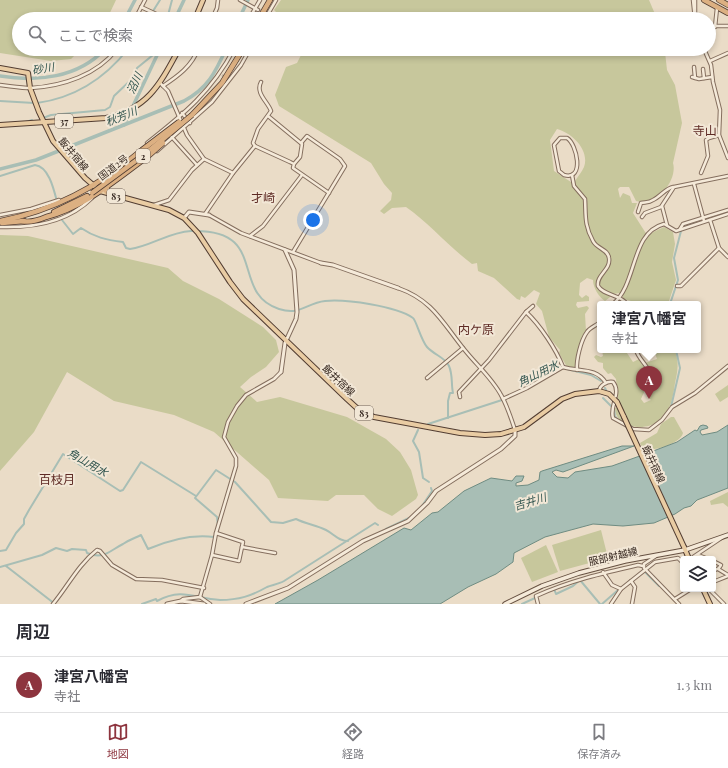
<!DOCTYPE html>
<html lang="ja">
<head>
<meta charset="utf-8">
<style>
  :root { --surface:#fff; --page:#f7f7f7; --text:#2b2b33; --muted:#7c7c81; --line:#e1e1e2; --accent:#8d343e }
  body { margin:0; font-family:"Playfair Display","Noto Sans JP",serif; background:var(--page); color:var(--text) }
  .controls { position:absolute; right:12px; bottom:12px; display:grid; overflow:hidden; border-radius:4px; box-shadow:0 2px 6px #0003 }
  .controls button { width:36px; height:36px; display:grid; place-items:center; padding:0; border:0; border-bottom:1px solid var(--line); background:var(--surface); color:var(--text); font:20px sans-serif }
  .you { position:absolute; left:313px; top:220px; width:14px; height:14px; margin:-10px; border:3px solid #fff; border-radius:50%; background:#1a73e8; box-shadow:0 0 0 6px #1a73e833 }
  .badge { display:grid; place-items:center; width:26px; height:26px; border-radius:50%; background:var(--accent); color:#fff; font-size:13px; font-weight:700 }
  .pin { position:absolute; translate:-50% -33px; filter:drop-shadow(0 1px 2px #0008) }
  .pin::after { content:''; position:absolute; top:21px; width:14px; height:12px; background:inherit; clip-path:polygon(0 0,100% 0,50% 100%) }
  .popup { position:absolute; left:597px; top:301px; width:104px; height:52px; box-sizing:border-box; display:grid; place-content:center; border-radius:4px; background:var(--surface); filter:drop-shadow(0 1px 3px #0005); font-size:13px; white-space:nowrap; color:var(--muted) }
  .popup b { font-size:15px; color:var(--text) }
  .popup::after { content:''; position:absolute; left:50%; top:100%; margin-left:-8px; border:8px solid transparent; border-top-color:var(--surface) }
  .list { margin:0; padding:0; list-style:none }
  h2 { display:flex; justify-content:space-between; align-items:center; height:52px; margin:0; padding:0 16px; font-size:17px }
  h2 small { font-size:13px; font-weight:400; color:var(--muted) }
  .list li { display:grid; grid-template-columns:26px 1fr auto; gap:12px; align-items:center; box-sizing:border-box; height:56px; padding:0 16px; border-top:1px solid var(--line) }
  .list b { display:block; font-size:15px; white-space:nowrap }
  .list p { margin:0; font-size:13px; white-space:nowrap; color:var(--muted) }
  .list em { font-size:13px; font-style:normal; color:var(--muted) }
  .icon { flex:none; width:22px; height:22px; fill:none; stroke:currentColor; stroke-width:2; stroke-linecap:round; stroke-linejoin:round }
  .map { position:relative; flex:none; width:728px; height:604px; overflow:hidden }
  .search { position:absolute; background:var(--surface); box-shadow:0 2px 6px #0003; left:12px; right:12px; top:12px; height:44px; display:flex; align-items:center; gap:10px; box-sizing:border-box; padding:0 14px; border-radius:22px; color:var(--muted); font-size:15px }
  .sheet { height:108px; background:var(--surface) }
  nav { display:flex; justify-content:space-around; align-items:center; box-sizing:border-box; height:56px; border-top:1px solid var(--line); background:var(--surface); font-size:11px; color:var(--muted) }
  nav a { display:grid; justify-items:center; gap:2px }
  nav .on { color:var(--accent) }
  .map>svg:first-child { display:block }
</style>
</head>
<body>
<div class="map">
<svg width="728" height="604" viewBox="0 0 728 604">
  <rect width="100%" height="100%" fill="#eadcc7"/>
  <g fill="#c7c79c" fill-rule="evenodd">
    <polygon points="0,0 116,0 107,19 19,19 19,49 81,49 71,59 51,61 0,53"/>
    <path d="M281 0H649L655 14C651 14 637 18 636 19H277L278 14 274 10Z"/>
    <path d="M291 49H662L665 52 667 70 675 85 682 123 673 163C678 180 656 208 636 201L629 187H620L618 189 620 198 623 193 630 196 632 203H637L633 213 647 235 664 227 673 232 675 244 672 262 676 280 668 304H637L635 302 623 299V296L619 293 614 294 605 301C599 297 593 288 593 280L587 278 580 283 579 295 582 298 586 295 589 297V301L577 302 576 305 578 308 587 306 589 308 585 314 586 331 579 346 575 367H567L559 353 560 350 549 337 542 311 536 304 540 293 534 290 525 298 521 296 520 300 517 299 494 278 478 271 477 263 472 264C448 246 430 224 406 207L392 208 384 214 380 211 391 200 392 193 384 184 371 163 279 106 275 95 286 67 297 63 302 53ZM557 129C572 133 590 150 584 167 582 172 578 176 575 181L571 182 554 171 550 140Z"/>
    <polygon points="0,235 28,236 168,268 183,281 219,299 263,327 276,340 279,352 266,367 251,377 240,387 257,402 280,397 347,417 386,439 400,452 411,470 418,495 416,499 392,516 378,509 364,495 336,495 328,501 278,498 269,480 214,432 174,415 114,401 67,372 34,432 0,471"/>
    <path d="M602 350H625L633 362 639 359 645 363 657 359 654 350H675C679 363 678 370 675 383 673 398 671 411 658 421 646 432 615 428 615 408H617L622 418 625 416 618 400 616 379 611 373 608 374 603 368V363L598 362 594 357 596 355 601 357 603 356ZM649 381 651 382 653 392 647 396 651 400 644 403 641 399Z"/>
    <polygon points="728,385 728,397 720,402 715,394"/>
    <path d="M671 417H674L683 433C680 444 654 451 643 450L640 443 657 433 661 424Z"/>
    <polygon points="728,492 728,507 723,503 711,505 710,501"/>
    <polygon points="601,530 608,558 560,571 552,545"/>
    <polygon points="546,545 558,572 532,582 521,558"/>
  </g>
  <polygon fill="#a8beb5" stroke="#6f8c82" points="703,425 707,426 708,428 701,430 700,432 702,435 717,432 728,425 728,488 697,500 691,506 684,508 675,514 654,523 623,526 593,524 545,537 514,553 513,562 496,574 468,587 440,604 275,604 318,580 404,528 411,530 432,513 438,512 464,491 491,478 512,481 516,476 524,476 522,481 516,483 516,486 528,485 539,480 540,472 542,471 622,446 634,446 563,472 556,470 552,472 557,477 568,478 575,472 612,466 648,453 677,442 695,430 697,431 700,426"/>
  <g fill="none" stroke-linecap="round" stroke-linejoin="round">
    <g stroke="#a8beb5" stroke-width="2">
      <polyline points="148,19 160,0"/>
      <polyline points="167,19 172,0"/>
      <polyline points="0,101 34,103"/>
      <path d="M37 103C74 98 105 78 128 49"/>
      <polyline points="43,118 51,115 105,110 110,107 114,96 134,77 137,68 153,55 157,49"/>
      <polyline points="26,122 32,120"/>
      <path d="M0 176 35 165C51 167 55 196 59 209"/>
      <polyline points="706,218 728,211"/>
      <path d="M62 220 73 234 81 228C94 237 106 240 123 242L126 248 130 249C151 246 169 232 191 231 270 228 229 293 279 309 301 316 306 303 325 301 346 299 396 306 413 318 416 320 421 340 427 347 434 355 445 357 449 366 453 375 451 384 453 393H450L448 401V418"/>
      <polyline points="682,227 695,222"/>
      <polyline points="670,304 678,280 674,258 681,231"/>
      <polyline points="563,368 591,375 601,381"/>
      <polyline points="605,388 606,390"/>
      <polyline points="603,398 611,406"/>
      <polyline points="671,407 680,368 676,350"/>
      <polyline points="614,409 615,416 618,420"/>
      <polyline points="428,424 502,400"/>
      <polyline points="418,430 413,441 419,452 423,478 429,482"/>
      <polyline points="422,506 432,491 431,488"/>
      <path d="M218 526 217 517 195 498 216 470 235 482 271 522 283 523 296 519C306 524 316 525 326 530 334 534 338 541 348 541"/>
      <polyline points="386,529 409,518"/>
      <polyline points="0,551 6,550 16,533 24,524 24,519 29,510 63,454 120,491 123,490 141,462 196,496"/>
      <polyline points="6,566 55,604"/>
      <path d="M0 567 42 555 56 548 67 551 72 549 86 550 87 553C104 560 109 551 123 544 129 540 135 538 141 535L148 549C169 540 191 534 214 537V536"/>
      <polyline points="643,572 644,571 659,586"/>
      <polyline points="554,589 556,594 573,586 580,580 600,604"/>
      <polyline points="688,592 694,589"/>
      <path d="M142 604 156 599 157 601C183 587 195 599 220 600 239 600 251 596 267 587 272 585 279 584 284 581L375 523 378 525"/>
      <polyline points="522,604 535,598"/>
      <polyline points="602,604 618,590"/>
    </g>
    <g stroke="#a8beb5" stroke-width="3.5">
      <polyline points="125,19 135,0"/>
      <polyline points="175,19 184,0"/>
      <polyline points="239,19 248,0"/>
      <path d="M0 76C37 82 78 78 105 49"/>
      <polyline points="124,125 160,49"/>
      <path d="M0 169 36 160 184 101C208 88 215 73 226 49"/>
    </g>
    <polyline stroke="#c6b8a6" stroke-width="2.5" stroke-dasharray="2.5 1" stroke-linecap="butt" points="222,75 227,79"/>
    <g stroke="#846e5e" stroke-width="4.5">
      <g id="minor">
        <polyline points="240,0 258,10"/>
        <polyline points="693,0 695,19"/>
        <polyline points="141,7 167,19"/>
        <polyline points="695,15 695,0"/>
        <polyline points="135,19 145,0"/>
        <polyline points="212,19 217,8 218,0"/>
        <polyline points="249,19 260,0"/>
        <polyline points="265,19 276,0"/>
        <polyline points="709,26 728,26"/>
        <polyline points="715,27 717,8"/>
        <polyline points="704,49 711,65 713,82 720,110 719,135 728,158"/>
        <polyline points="710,61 728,53"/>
        <polyline points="694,67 695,78"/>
        <polyline points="703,69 704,78"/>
        <polyline points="692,77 699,79 712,77"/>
        <polyline points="160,83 168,91 187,135 204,159 233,173"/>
        <path d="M0 85C10 86 21 88 31 88 63 86 97 75 117 49"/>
        <path d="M163 86C178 76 192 66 198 49"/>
        <polyline points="182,113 190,123"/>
        <polyline points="268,116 302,144 300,157 294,164"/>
        <polyline points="169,134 197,165"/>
        <path d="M560 138H567C577 144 585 181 564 175L559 171 554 145Z"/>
        <path d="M147 143C184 114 212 91 234 49"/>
        <polyline points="255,146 290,162 294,164 293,168 329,193"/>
        <polyline points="157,151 212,102 241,65 250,49"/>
        <polyline points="701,173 708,156 706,140 709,138 719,135"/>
        <path d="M572 175 574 186 585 199C586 215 584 225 593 241 597 249 608 249 609 258 611 270 596 275 598 286 604 296 620 294 627 304"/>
        <polyline points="694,184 704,221"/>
        <polyline points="154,205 169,200 192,170 204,159"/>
        <polyline points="662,206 667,225"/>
        <path d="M638 212 641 203C645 202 649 203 653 200 660 197 666 188 673 187"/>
        <path d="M205 214 233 173 255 146 253 143 258 129 271 111C268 102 255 93 261 82"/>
        <polyline points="0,215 31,209 59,200"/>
        <polyline points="209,215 241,233 321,263"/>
        <polyline points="642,217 645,213 661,207 674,187 728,176"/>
        <polyline points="710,220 719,248 728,257"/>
        <path d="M0 227C33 228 67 223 92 198"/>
        <polyline points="680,229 683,224 728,210"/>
        <polyline points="250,236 263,226 302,175"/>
        <polyline points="293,252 345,166 340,159 307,136 301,143"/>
        <polyline points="677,286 681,286 719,248"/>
        <path d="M398 288C435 301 444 326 468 354 479 367 493 380 501 395 507 405 511 418 515 430"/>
        <path d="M613 304C638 283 630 233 664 224L676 231 728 214"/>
        <polyline points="526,312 533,306"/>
        <path d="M636 350C640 363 653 367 649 382"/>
        <path d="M563 367C579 372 596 367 606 383"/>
        <path d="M577 370C576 360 581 340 587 332 590 327 596 326 600 322"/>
        <polyline points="427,378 463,348"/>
        <path d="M599 391C600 385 607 381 613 382 622 393 609 406 613 418L633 429 649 430 662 420 672 407 695 393 728 366"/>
        <path d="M460 397 459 392 489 360 526 312C540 325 556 349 563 367L527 388 503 399"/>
        <polyline points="242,547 275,553"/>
        <polyline points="212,555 239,561 243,542 216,533"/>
        <polyline points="698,555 708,559"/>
        <polyline points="656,556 644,564 644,568 679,604"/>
        <polyline points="693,557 723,537"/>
        <polyline points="713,561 721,565 719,568 713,571"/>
        <polyline points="718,569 728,575"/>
        <polyline points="603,572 612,585 621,589"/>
        <polyline points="631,581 635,587 632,604"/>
        <polyline points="713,582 728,576"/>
        <polyline points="709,589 724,604"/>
        <polyline points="200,597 212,555 216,533 236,466 236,458 224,437 228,422 237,406 246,395 274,379 281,372"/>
        <polyline points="675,599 691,589"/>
        <polyline points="181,601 183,599 200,597 210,604"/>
        <path d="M53 604C68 586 78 565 97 550L100 551 112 565 136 579 162 580 204 588"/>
        <path d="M538 604 536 596C569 581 603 573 638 565L643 566"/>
        <polyline points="611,604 621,589 655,562 678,558 683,563"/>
      </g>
    </g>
    <g stroke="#846e5e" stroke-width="5">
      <g id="tertiary">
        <polyline points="184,218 189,212 209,215"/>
        <polyline points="321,263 333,265 398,288"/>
        <polyline points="281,372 285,343 296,319 297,312 294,270 285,250"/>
        <polyline points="167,604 181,601 204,604"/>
        <polyline points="246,604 288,588 363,541 408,521 427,503 436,491 501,449 515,436 515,430"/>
      </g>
    </g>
    <g stroke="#665041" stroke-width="5.5">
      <polyline id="secondary" points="505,604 542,586 579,573 625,561 685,550 728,535"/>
    </g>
    <g stroke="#523d32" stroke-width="6">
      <g id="primary">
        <polyline points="195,19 203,0"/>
        <polyline points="0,68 28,73 30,88 39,112 53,141 85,178 100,191 169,210 184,218 198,233 230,282 243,299 347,399 359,410 374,417 460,433 485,435 501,434 524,427 562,399 575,394 599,391 609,394 614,399"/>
        <path d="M0 125 106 118C148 109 160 84 179 49"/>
        <polyline points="617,402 624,417"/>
        <polyline points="684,547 689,559"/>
        <polyline points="703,589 710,604"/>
      </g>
    </g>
    <g stroke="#523d32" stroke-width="6">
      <g id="trunk">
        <polyline points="704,0 728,13"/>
        <polyline points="719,0 728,5"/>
        <polyline points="259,19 270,0"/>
        <polyline points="192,115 222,83 243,49"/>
        <polyline points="107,187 106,191 109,194"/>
        <polyline points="54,212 87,196"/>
        <path d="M0 221C53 211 101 185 142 150"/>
        <path d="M22 221C30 223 39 220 46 217 85 207 115 180 147 157"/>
        <polyline points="2,223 24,221"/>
      </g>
    </g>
    <use href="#minor" stroke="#f5ead9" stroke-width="2.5"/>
    <use href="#tertiary" stroke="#f5ead9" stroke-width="3"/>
    <use href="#secondary" stroke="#f5ead9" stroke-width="3.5"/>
    <use href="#primary" stroke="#e9cca3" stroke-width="4"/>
    <use href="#trunk" stroke="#dcb082" stroke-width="4.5"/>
    <g stroke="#523d32" stroke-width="6" stroke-linecap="butt">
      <g id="primary-bridge">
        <polyline points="614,399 617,402"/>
        <polyline points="624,417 684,547"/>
      </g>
    </g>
    <g stroke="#523d32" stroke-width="6" stroke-linecap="butt">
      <g id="trunk-bridge">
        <polyline points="142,150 179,122"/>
        <polyline points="147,157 163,143"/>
        <polyline points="92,193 145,154 192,115"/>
      </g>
    </g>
    <use href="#primary-bridge" stroke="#e9cca3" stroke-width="4"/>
    <use href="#trunk-bridge" stroke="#dcb082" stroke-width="4.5"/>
  </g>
  <g text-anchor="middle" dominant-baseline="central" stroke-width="4" stroke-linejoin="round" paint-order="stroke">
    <g fill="#f2e7d6" stroke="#6e6157" stroke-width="1">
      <rect x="55" y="114" width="18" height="14" rx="3"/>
      <rect x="136" y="149" width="14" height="14" rx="3"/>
      <rect x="107" y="189" width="18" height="14" rx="3"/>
      <rect x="355" y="406" width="18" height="14" rx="3"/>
    </g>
    <g font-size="9" font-weight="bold" fill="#362820">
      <text x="64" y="121">37</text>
      <text x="143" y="156">2</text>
      <text x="116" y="196">83</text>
      <text x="364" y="413">83</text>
    </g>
    <g font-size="10" fill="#362820" stroke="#f2e7d6">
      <text transform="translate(74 154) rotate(50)">飯井宿線</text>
      <text transform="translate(113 167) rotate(-37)">国道2号</text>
      <text transform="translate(339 380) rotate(44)">飯井宿線</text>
      <text transform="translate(654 464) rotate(65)">飯井宿線</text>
      <text transform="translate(613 556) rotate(-13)">服部射越線</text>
    </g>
    <g font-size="11" font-style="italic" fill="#31544e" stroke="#f2e7d6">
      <text transform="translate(43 68) rotate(-9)">砂川</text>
      <text transform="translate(134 83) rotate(-65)">沼川</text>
      <text transform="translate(121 116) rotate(-22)">秋芳川</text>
      <text transform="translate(538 373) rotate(-26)">角山用水</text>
      <text transform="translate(88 462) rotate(30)">角山用水</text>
      <text transform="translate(530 501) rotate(-17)">吉井川</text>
    </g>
    <g font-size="12" fill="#5e2a24" stroke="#f2e7d6">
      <text x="705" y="130">寺山</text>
      <text x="263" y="197">才崎</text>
      <text x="476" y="329">内ケ原</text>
      <text x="57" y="479">百枝月</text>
    </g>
  </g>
</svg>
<div class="controls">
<button><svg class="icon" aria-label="layers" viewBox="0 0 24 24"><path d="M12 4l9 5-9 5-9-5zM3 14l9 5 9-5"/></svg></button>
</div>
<div class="you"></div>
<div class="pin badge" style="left:649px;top:399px">A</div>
<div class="popup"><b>津宮八幡宮</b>寺社</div>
<div class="search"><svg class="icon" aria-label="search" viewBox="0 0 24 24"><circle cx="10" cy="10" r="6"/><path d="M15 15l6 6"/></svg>ここで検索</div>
</div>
<section class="sheet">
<h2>周辺<small></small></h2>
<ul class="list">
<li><span class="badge">A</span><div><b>津宮八幡宮</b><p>寺社</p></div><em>1.3 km</em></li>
</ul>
</section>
<nav>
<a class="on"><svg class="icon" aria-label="map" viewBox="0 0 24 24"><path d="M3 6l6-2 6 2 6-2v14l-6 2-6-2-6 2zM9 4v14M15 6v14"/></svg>地図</a>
<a><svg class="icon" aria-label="directions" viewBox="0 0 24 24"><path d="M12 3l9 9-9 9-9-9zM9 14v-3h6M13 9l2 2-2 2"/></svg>経路</a>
<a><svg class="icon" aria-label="saved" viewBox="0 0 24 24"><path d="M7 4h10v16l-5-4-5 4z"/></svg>保存済み</a>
</nav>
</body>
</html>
